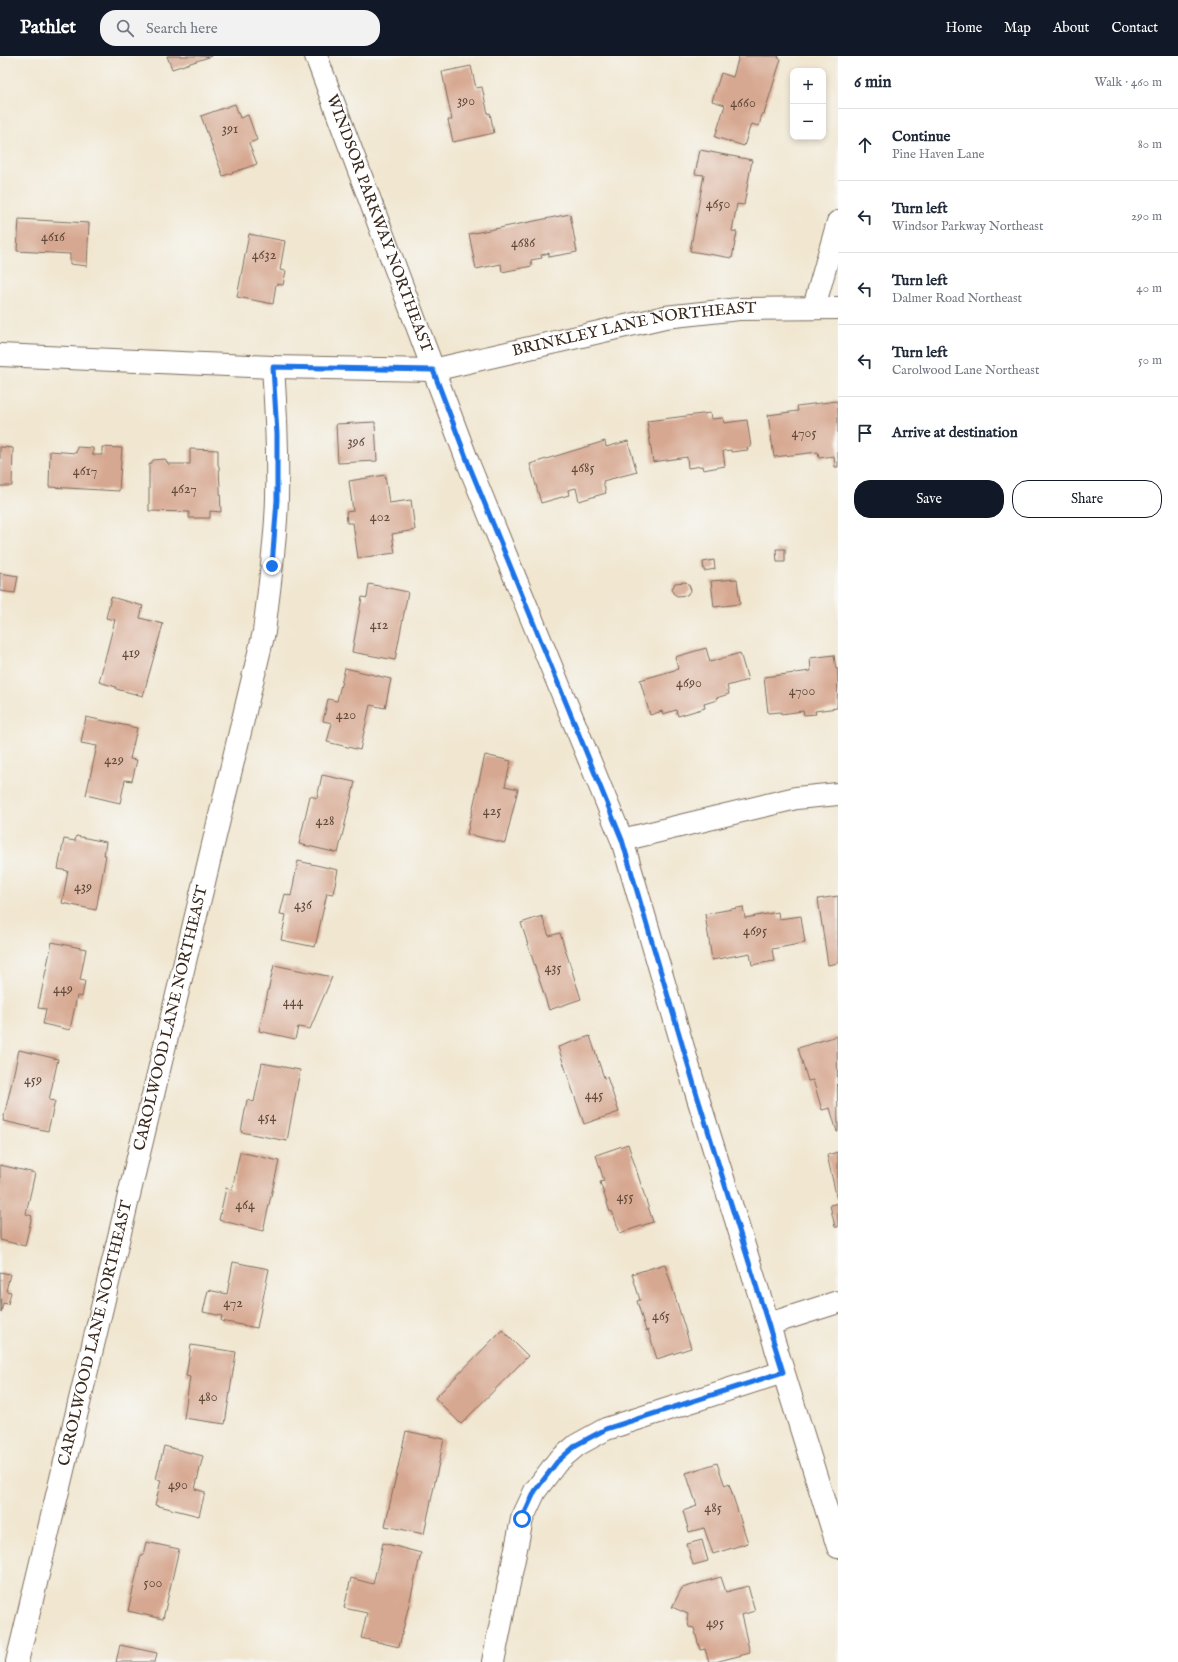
<!DOCTYPE html>
<html lang="en">
<head>
<meta charset="utf-8">
<style>
  :root { --surface:#fff; --page:#f2f2f3; --text:#1f2937; --muted:#747a83; --line:#e0e1e3; --accent:#111827 }
  body { margin:0; font-family:"IM FELL English",serif; background:var(--page); color:var(--text) }
  .controls { position:absolute; right:12px; top:12px; display:grid; overflow:hidden; border-radius:8px; box-shadow:0 2px 6px #0003 }
  .controls button { width:36px; height:36px; display:grid; place-items:center; padding:0; border:0; border-bottom:1px solid var(--line); background:var(--surface); color:var(--text); font:20px sans-serif }
  .stop { position:absolute; width:12px; height:12px; margin:-9px; border:3px solid #1a73e8; border-radius:50%; background:#fff }
  .stop.end { background:#1a73e8; border-color:#fff; box-shadow:0 1px 4px #0008 }
  .list { margin:0; padding:0; list-style:none }
  h2 { display:flex; justify-content:space-between; align-items:center; height:52px; margin:0; padding:0 16px; font-size:17px }
  h2 small { font-size:13px; font-weight:400; color:var(--muted) }
  .list li { display:grid; grid-template-columns:26px 1fr auto; gap:12px; align-items:center; box-sizing:border-box; height:72px; padding:0 16px; border-top:1px solid var(--line) }
  .list b { display:block; font-size:15px; white-space:nowrap }
  .list p { margin:0; font-size:13px; white-space:nowrap; color:var(--muted) }
  .list em { font-size:13px; font-style:normal; color:var(--muted) }
  .actions { display:flex; gap:8px; padding:12px 16px }
  .actions a { flex:1; padding:9px 0; border:1px solid var(--accent); border-radius:16px; text-align:center; font-size:14px; color:var(--accent) }
  .actions .main { background:var(--accent); color:#fff }
  .icon { flex:none; width:22px; height:22px; fill:none; stroke:currentColor; stroke-width:2; stroke-linecap:round; stroke-linejoin:round }
  .map { position:relative; flex:none; width:838px; height:1606px; overflow:hidden }
  header { display:flex; align-items:center; gap:24px; box-sizing:border-box; height:56px; padding:0 20px; background:var(--accent); color:#fff }
  header strong { font-size:19px }
  nav { display:flex; gap:22px; margin-inline-start:auto; font-size:14px }
  .search { width:280px; height:36px; background:var(--page); display:flex; align-items:center; gap:10px; box-sizing:border-box; padding:0 14px; border-radius:16px; color:var(--muted); font-size:15px }
  main { display:flex }
  aside { flex:1; background:var(--surface) }
  .map>svg:first-child { display:block }
</style>
</head>
<body>
<header>
<strong>Pathlet</strong>
<div class="search"><svg class="icon" aria-label="search" viewBox="0 0 24 24"><circle cx="10" cy="10" r="6"/><path d="M15 15l6 6"/></svg>Search here</div>
<nav><a>Home</a><a>Map</a><a>About</a><a>Contact</a></nav>
</header>
<main>
<div class="map">
<svg width="838" height="1606" viewBox="0 0 838 1606">
  <rect width="100%" height="100%" fill="#f6f6f2"/>
  <filter id="ink" filterUnits="userSpaceOnUse"><feTurbulence type="fractalNoise" baseFrequency=".025" numOctaves="2"/><feDisplacementMap in="SourceGraphic" scale="8" xChannelSelector="R" yChannelSelector="G"/><feConvolveMatrix kernelMatrix="1 2 1 2 8 2 1 2 1" color-interpolation-filters="sRGB"/></filter>
  <filter id="wash" filterUnits="userSpaceOnUse"><feTurbulence type="fractalNoise" baseFrequency=".012" numOctaves="4" result="noise"/><feDisplacementMap in="SourceGraphic" scale="16" xChannelSelector="R" yChannelSelector="G"/><feGaussianBlur stdDeviation="0.9" result="paint"/><feColorMatrix in="noise" values="0 0 0 0 0 0 0 0 0 0 0 0 0 0 0 0 0 1.4 0 .05"/><feComposite in="paint" operator="in"/></filter>
  <g filter="url(#wash)">
    <rect width="100%" height="100%" fill="#f1e7d1"/>
    <g id="blocks">
      <g fill="#d7a891">
        <polygon points="167,0 212,0 172,13"/>
        <polygon points="739,0 779,0 778,2 781,3 764,58 762,58 759,70 751,68 744,90 715,81 725,49 712,45 721,17 733,21"/>
        <polygon points="471,10 476,32 482,31 488,58 490,57 494,77 453,86 448,64 452,64 442,16"/>
        <polygon points="235,48 240,62 248,59 257,84 249,87 257,108 223,120 201,60"/>
        <polygon points="700,94 752,104 744,149 737,148 732,175 737,176 732,202 690,195 704,119 695,118"/>
        <polygon points="570,158 577,196 549,201 549,197 541,199 542,202 531,204 532,210 502,216 501,208 476,213 469,178"/>
        <polygon points="19,163 89,167 87,210 70,208 70,198 17,195"/>
        <polygon points="249,178 285,185 280,214 286,215 283,229 276,228 273,248 237,241"/>
        <polygon points="837,345 838,354 838,411 835,411 834,400 819,402 818,396 774,401 768,359 798,355 797,350"/>
        <polygon points="710,357 711,363 723,362 724,367 747,364 751,391 747,391 748,394 731,396 731,394 723,395 725,410 703,414 702,410 688,412 687,401 653,406 647,365"/>
        <polygon points="375,366 377,405 338,407 336,368"/>
        <polygon points="605,385 606,391 628,385 637,416 603,425 606,437 579,445 576,432 568,434 569,439 541,447 530,408"/>
        <polygon points="0,391 13,392 12,430 0,430"/>
        <polygon points="77,391 93,392 93,399 102,399 102,391 122,392 119,435 49,431 50,395 76,397"/>
        <polygon points="190,393 218,394 218,409 219,410 221,456 210,455 210,462 189,462 189,456 149,455 149,409 153,404 165,403 168,408 190,408"/>
        <polygon points="385,419 389,447 411,444 415,474 392,478 395,497 358,502 353,467 347,467 346,456 353,455 349,425"/>
        <polygon points="776,493 785,493 785,506 777,506"/>
        <polygon points="714,504 715,513 704,515 703,506"/>
        <polygon points="0,517 18,520 15,537 0,535"/>
        <polygon points="737,523 740,548 714,551 711,525"/>
        <polygon points="686,526 689,529 691,534 687,539 677,540 673,537 672,533 675,527"/>
        <polygon points="369,528 408,536 395,604 352,596 362,541 367,542"/>
        <polygon points="111,541 143,550 140,562 163,568 143,640 116,633 116,631 99,626 115,564 106,562"/>
        <polygon points="706,592 710,606 740,597 748,624 727,630 729,638 716,642 717,644 704,648 705,652 678,660 676,654 663,658 662,655 650,659 640,624 678,613 675,601"/>
        <polygon points="834,599 836,613 838,613 837,652 815,655 816,658 804,659 803,655 781,658 781,656 768,657 764,621 811,615 810,602"/>
        <polygon points="345,612 391,623 385,652 370,649 360,694 327,686 332,667 323,665 328,643 337,645"/>
        <polygon points="86,661 137,672 130,703 137,704 132,725 125,724 120,747 86,739 97,690 81,687"/>
        <polygon points="485,699 511,705 505,730 518,733 505,787 467,778"/>
        <polygon points="322,719 355,726 338,797 299,788 310,740 317,742"/>
        <polygon points="76,780 106,786 104,799 106,799 96,854 62,847 68,815 58,813 64,783 75,785"/>
        <polygon points="298,805 338,814 333,838 327,837 315,891 281,884 286,859 280,858 285,838 291,840"/>
        <polygon points="838,840 838,907 828,909 818,843"/>
        <polygon points="743,851 745,862 778,856 779,863 801,860 805,887 772,893 774,905 752,909 750,897 712,904 705,858"/>
        <polygon points="542,860 549,880 560,877 581,943 549,954 521,867"/>
        <polygon points="52,886 86,893 80,924 85,925 82,941 77,940 70,974 43,968 46,953 38,952"/>
        <polygon points="274,909 332,921 310,973 298,971 295,983 259,975"/>
        <polygon points="590,980 604,1022 607,1021 619,1056 584,1068 558,991"/>
        <polygon points="837,980 838,1076 837,1076 830,1052 822,1054 813,1024 808,1025 798,992"/>
        <polygon points="19,994 58,1003 49,1044 55,1045 48,1075 3,1065"/>
        <polygon points="262,1007 300,1014 287,1085 241,1076 247,1044 254,1046"/>
        <polygon points="628,1088 653,1166 620,1177 612,1155 610,1156 600,1126 604,1125 596,1099"/>
        <polygon points="240,1096 279,1105 263,1175 219,1164 226,1132 232,1134"/>
        <polygon points="838,1096 838,1142 837,1143 827,1099"/>
        <polygon points="0,1109 35,1117 26,1158 32,1160 25,1190 0,1184"/>
        <polygon points="838,1147 838,1171 835,1171 830,1149"/>
        <polygon points="233,1206 269,1213 257,1272 221,1265 222,1260 203,1256 208,1234 227,1238"/>
        <polygon points="665,1208 691,1292 657,1303 648,1274 646,1275 637,1245 640,1244 632,1218"/>
        <polygon points="0,1216 10,1218 6,1235 11,1236 8,1248 3,1247 1,1257"/>
        <polygon points="502,1274 528,1300 461,1368 435,1342"/>
        <polygon points="191,1289 236,1296 225,1368 184,1362 190,1321 186,1320"/>
        <polygon points="406,1375 444,1383 424,1478 385,1470"/>
        <polygon points="164,1390 203,1400 195,1433 205,1436 199,1460 155,1449 161,1424 156,1423"/>
        <polygon points="717,1407 725,1430 729,1428 748,1487 713,1498 704,1472 689,1476 683,1455 697,1450 686,1417"/>
        <polygon points="702,1484 708,1505 693,1509 687,1488"/>
        <polygon points="146,1486 179,1493 163,1563 128,1555 141,1499 143,1499"/>
        <polygon points="383,1487 421,1497 399,1591 361,1582 367,1557 344,1552 351,1522 373,1528"/>
        <polygon points="721,1521 726,1536 748,1530 755,1555 741,1559 750,1597 715,1606 709,1606 705,1593 700,1594 694,1572 689,1571 687,1563 688,1558 672,1551 682,1532"/>
        <polygon points="120,1589 157,1597 155,1606 116,1606"/>
      </g>
    </g>
  </g>
  <g filter="url(#ink)">
    <use href="#blocks" fill-opacity="0" stroke="#7b6c5d" stroke-width="1"/>
    <g fill="none" stroke-linecap="round" stroke-linejoin="round">
      <g stroke="#7b6c5d" stroke-width="24">
        <g id="street">
          <polyline points="814,251 838,166"/>
          <path id="s1" d="M0 299 273 311 433 314 665 261 739 253 838 252"/>
          <polyline points="622,784 796,742 838,738"/>
          <polyline points="769,1268 838,1246"/>
          <path id="s2" d="M17 1606 264 576C269 532 276 487 277 442 278 398 276 355 273 311"/>
          <polyline points="493,1606 522,1463 535,1435 557,1406 577,1389 606,1373 783,1316"/>
        </g>
      </g>
      <g stroke="#7b6c5d" stroke-width="24">
        <g id="secondary">
          <path id="s3" d="M316 0 469 409 622 784 697 1039 838 1491"/>
        </g>
      </g>
      <use href="#street" stroke="#fff" stroke-width="22"/>
      <use href="#secondary" stroke="#fff" stroke-width="22"/>
    </g>
  </g>
  <g fill="none" stroke-linecap="round" stroke-linejoin="round" filter="url(#ink)">
    <polyline stroke="#1a73e8" stroke-width="5" points="272,510 277,444 277,378 273,311 433,314 469,409 622,784 697,1039 783,1316 606,1373 576,1389 557,1406 535,1435 522,1463"/>
  </g>
  <g text-anchor="middle" dominant-baseline="central" stroke-width="4" stroke-linejoin="round" paint-order="stroke">
    <g font-size="14" fill="#624a3b">
      <text x="466" y="45">390</text>
      <text x="743" y="47">4660</text>
      <text x="230" y="73">391</text>
      <text x="718" y="148">4650</text>
      <text x="53" y="181">4616</text>
      <text x="523" y="187">4686</text>
      <text x="264" y="199">4632</text>
      <text x="804" y="377">4705</text>
      <text x="356" y="386">396</text>
      <text x="583" y="412">4685</text>
      <text x="85" y="415">4617</text>
      <text x="184" y="433">4627</text>
      <text x="380" y="461">402</text>
      <text x="379" y="569">412</text>
      <text x="131" y="597">419</text>
      <text x="689" y="627">4690</text>
      <text x="802" y="635">4700</text>
      <text x="346" y="659">420</text>
      <text x="114" y="704">429</text>
      <text x="492" y="755">425</text>
      <text x="325" y="765">428</text>
      <text x="83" y="831">439</text>
      <text x="303" y="849">436</text>
      <text x="755" y="875">4695</text>
      <text x="553" y="912">435</text>
      <text x="63" y="933">449</text>
      <text x="293" y="946">444</text>
      <text x="33" y="1024">459</text>
      <text x="594" y="1039">445</text>
      <text x="267" y="1061">454</text>
      <text x="625" y="1141">455</text>
      <text x="245" y="1149">464</text>
      <text x="233" y="1247">472</text>
      <text x="661" y="1260">465</text>
      <text x="208" y="1341">480</text>
      <text x="178" y="1429">490</text>
      <text x="713" y="1452">485</text>
      <text x="153" y="1527">500</text>
      <text x="715" y="1567">495</text>
    </g>
    <g font-size="16" fill="#3b2a1e" stroke="#f6f6f2">
      <text stroke="none"><textPath href="#s3" startOffset="179">WINDSOR PARKWAY NORTHEAST</textPath></text>
      <text stroke="none"><textPath href="#s1" startOffset="639">BRINKLEY LANE NORTHEAST</textPath></text>
      <text stroke="none"><textPath href="#s2" startOffset="662">CAROLWOOD LANE NORTHEAST</textPath></text>
      <text stroke="none"><textPath href="#s2" startOffset="338">CAROLWOOD LANE NORTHEAST</textPath></text>
    </g>
  </g>
</svg>
<div class="controls">
<button>+</button>
<button>−</button>
</div>
<div class="stop" style="left:522px;top:1463px"></div>
<div class="stop end" style="left:272px;top:510px"></div>
</div>
<aside>
<h2>6 min<small>Walk · 460 m</small></h2>
<ul class="list">
<li><svg class="icon" aria-label="ahead" viewBox="0 0 24 24"><path d="M12 20V5M6 11l6-6 6 6"/></svg><div><b>Continue</b><p>Pine Haven Lane</p></div><em>80 m</em></li>
<li><svg class="icon" aria-label="left" viewBox="0 0 24 24"><path d="M17 20v-9H6M10 6l-5 5 5 5"/></svg><div><b>Turn left</b><p>Windsor Parkway Northeast</p></div><em>290 m</em></li>
<li><svg class="icon" aria-label="left" viewBox="0 0 24 24"><path d="M17 20v-9H6M10 6l-5 5 5 5"/></svg><div><b>Turn left</b><p>Dalmer Road Northeast</p></div><em>40 m</em></li>
<li><svg class="icon" aria-label="left" viewBox="0 0 24 24"><path d="M17 20v-9H6M10 6l-5 5 5 5"/></svg><div><b>Turn left</b><p>Carolwood Lane Northeast</p></div><em>50 m</em></li>
<li><svg class="icon" aria-label="arrive" viewBox="0 0 24 24"><path d="M6 21V4h12l-3 4 3 4H6"/></svg><div><b>Arrive at destination</b></div></li>
</ul>
<div class="actions"><a class="main">Save</a><a>Share</a></div>
</aside>
</main>
</body>
</html>
